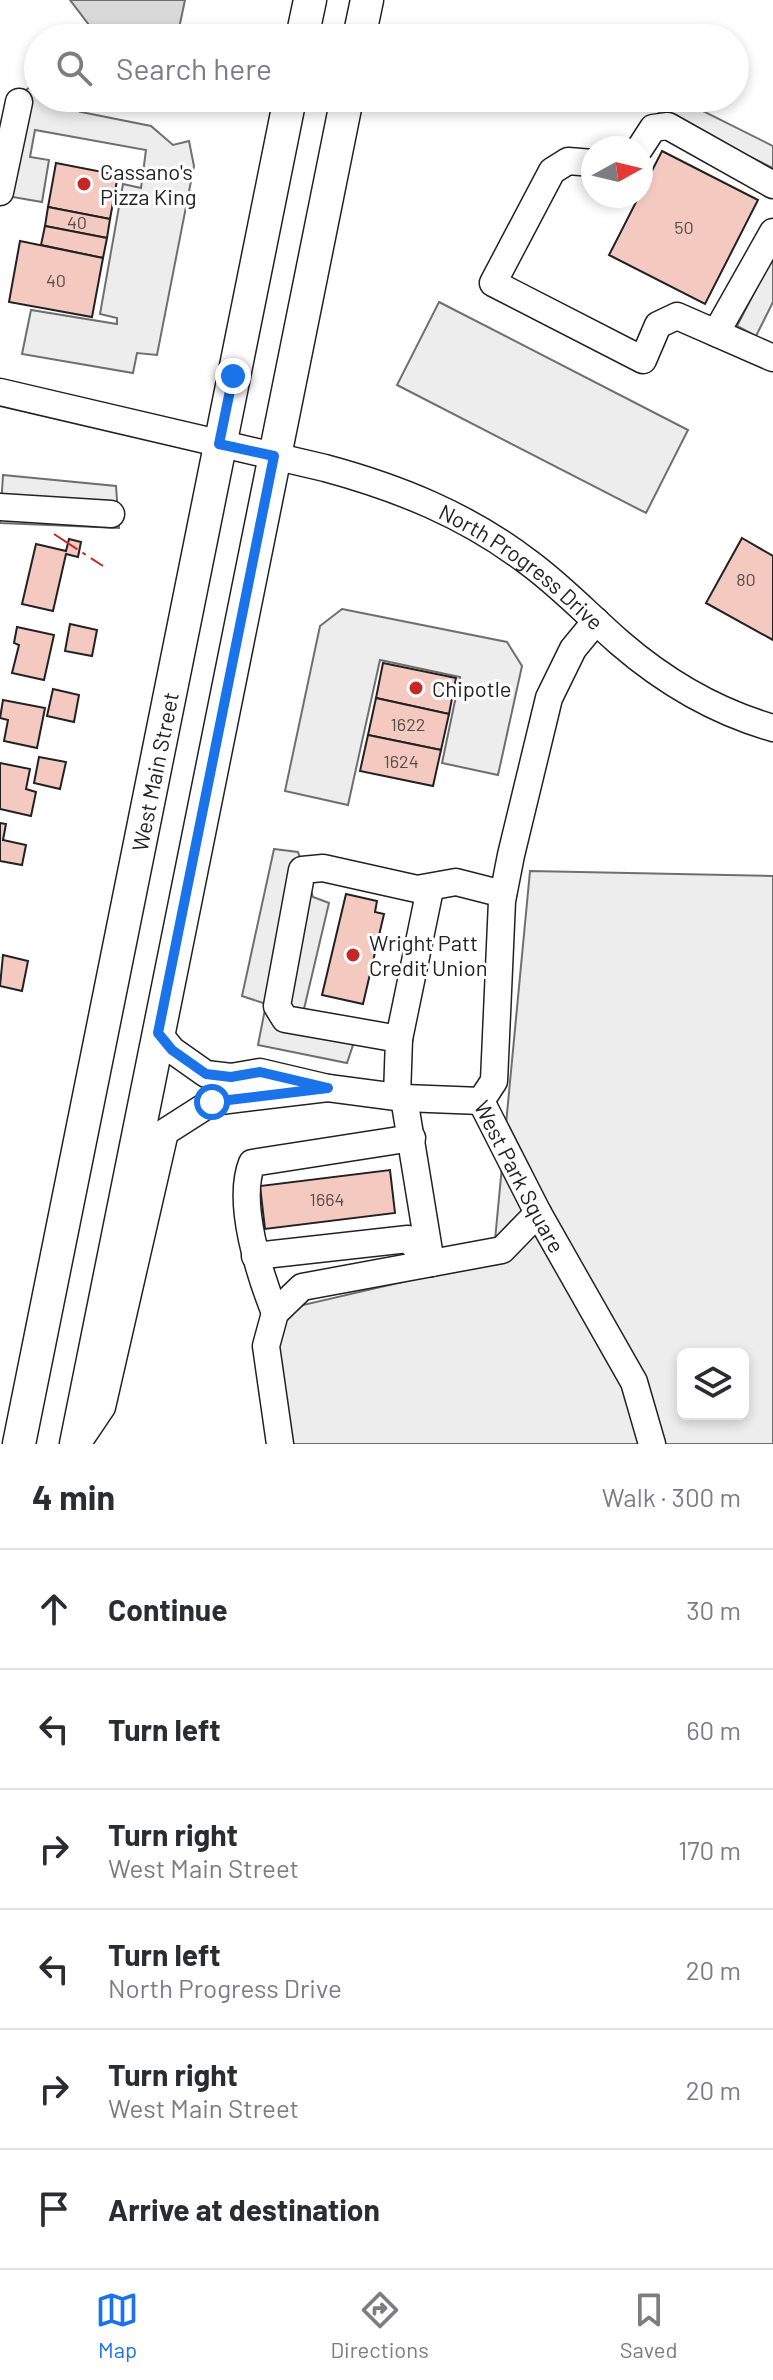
<!DOCTYPE html>
<html lang="en">
<head>
<meta charset="utf-8">
<style>
  :root { --surface:#fff; --page:#f7f7f7; --text:#2b2b33; --muted:#7c7c81; --line:#e1e1e2; --accent:#1a73e8 }
  body { margin:0; font-family:Barlow,sans-serif; background:var(--page); color:var(--text) }
  .controls { position:absolute; right:24px; bottom:24px; display:grid; overflow:hidden; border-radius:12px; box-shadow:0 4px 12px #0003 }
  .controls button { width:72px; height:72px; display:grid; place-items:center; padding:0; border:0; border-bottom:2px solid var(--line); background:var(--surface); color:var(--text); font:40px sans-serif }
  .compass { position:absolute; left:581px; top:136px; width:72px; height:72px; border-radius:50%; background:var(--surface); box-shadow:0 4px 12px #0003; rotate:82deg }
  .stop { position:absolute; width:24px; height:24px; margin:-18px; border:6px solid #1a73e8; border-radius:50%; background:#fff }
  .stop.end { background:#1a73e8; border-color:#fff; box-shadow:0 2px 8px #0008 }
  .list { margin:0; padding:0; list-style:none }
  h2 { display:flex; justify-content:space-between; align-items:center; height:104px; margin:0; padding:0 32px; font-size:34px }
  h2 small { font-size:26px; font-weight:400; color:var(--muted) }
  .list li { display:grid; grid-template-columns:52px 1fr auto; gap:24px; align-items:center; box-sizing:border-box; height:120px; padding:0 32px; border-top:2px solid var(--line) }
  .list b { display:block; font-size:30px; white-space:nowrap }
  .list p { margin:0; font-size:26px; white-space:nowrap; color:var(--muted) }
  .list em { font-size:26px; font-style:normal; color:var(--muted) }
  .icon { flex:none; width:44px; height:44px; fill:none; stroke:currentColor; stroke-width:2; stroke-linecap:round; stroke-linejoin:round }
  .map { position:relative; flex:none; width:773px; height:1444px; overflow:hidden }
  .search { position:absolute; background:var(--surface); box-shadow:0 4px 12px #0003; left:24px; right:24px; top:24px; height:88px; display:flex; align-items:center; gap:20px; box-sizing:border-box; padding:0 28px; border-radius:44px; color:var(--muted); font-size:30px }
  .sheet { height:824px; background:var(--surface) }
  nav { display:flex; justify-content:space-around; align-items:center; box-sizing:border-box; height:112px; border-top:2px solid var(--line); background:var(--surface); font-size:22px; color:var(--muted) }
  nav a { display:grid; justify-items:center; gap:4px }
  nav .on { color:var(--accent) }
  .map>svg:first-child { display:block }
</style>
</head>
<body>
<div class="map">
<svg width="773" height="1444" viewBox="0 0 773 1444">
  <rect width="100%" height="100%" fill="#fff"/>
  <g fill="#ededed" stroke="#6f6f6f" stroke-width="2" fill-rule="evenodd">
    <polygon points="38,81 38,98 93,98 95,102 81,112 151,126 173,145 189,141 194,166 157,355 137,353 133,373 22,354 31,310 117,324 117,318 100,314 123,184 141,188 146,150 35,130 30,157 49,160 42,202 1,195 22,93"/>
    <polygon points="663,98 677,98 773,146 773,168 657,111"/>
    <polygon points="773,256 773,302 756,336 737,326"/>
    <polygon points="439,302 688,430 646,513 397,385"/>
    <polygon points="3,475 116,486 119,528 0,523"/>
    <polygon points="342,609 507,642 522,666 498,775 442,763 460,677 380,660 348,805 285,791 320,626"/>
    <polygon points="274,849 298,852 313,897 329,903 304,1009 354,1019 353,1045 347,1063 258,1045 266,1004 242,996"/>
    <path d="M530 871 773 876V1444H289L274 1357 290 1308 493 1261ZM683 1354H743V1414H683Z"/>
  </g>
  <polygon fill="#d9d9d9" stroke="#6f6f6f" stroke-width="2" points="70,0 185,0 177,38 99,38"/>
  <g fill="#f3c9c0" stroke="#222" stroke-width="2">
    <polygon points="662,151 758,200 705,304 609,255"/>
    <polygon points="56,163 118,175 110,219 48,207"/>
    <polygon points="48,207 110,219 107,238 45,226"/>
    <polygon points="45,226 107,238 103,258 41,245"/>
    <polygon points="20,241 103,258 92,317 9,302"/>
    <polygon points="742,538 773,556 773,640 706,603"/>
    <polygon points="69,539 81,542 78,557 66,554 53,611 22,604 36,544 66,551"/>
    <polygon points="70,624 97,630 92,656 65,651"/>
    <polygon points="17,627 54,635 44,680 12,673 19,645 14,643"/>
    <polygon points="383,663 456,678 449,714 376,698"/>
    <polygon points="53,689 79,695 74,722 47,716"/>
    <polygon points="376,698 449,714 441,750 368,735"/>
    <polygon points="3,700 45,708 37,748 4,741 8,720 0,718"/>
    <polygon points="368,735 441,750 433,786 360,771"/>
    <polygon points="39,757 66,762 60,789 34,783"/>
    <polygon points="0,763 30,769 26,789 36,792 31,816 0,809"/>
    <polygon points="0,823 6,824 3,840 26,845 22,865 0,861"/>
    <polygon points="346,894 377,901 375,912 384,914 363,1004 322,995"/>
    <polygon points="3,955 28,961 22,991 0,986"/>
    <polygon points="390,1170 395,1213 265,1229 260,1186"/>
  </g>
  <g fill="none" stroke-linecap="round" stroke-linejoin="round">
    <g stroke="#222" stroke-width="29">
      <g id="minor">
        <polyline points="640,148 653,128 668,126 773,185"/>
        <polyline points="593,163 568,161 552,171 493,283 643,360 658,325 677,316 773,358"/>
        <polyline points="0,192 19,102"/>
        <polyline points="716,333 773,232"/>
        <path id="s1" d="M0 392 325 468C399 488 466 515 528 562 561 586 589 616 620 643 664 681 717 712 773 728"/>
        <polyline points="0,507 111,514"/>
        <path id="s2" d="M596 621 573 649 549 698 511 855 502 901 494 1081 481 1101 538 1213 634 1382 652 1444"/>
        <polyline points="399,1039 430,889"/>
        <polyline points="328,1088 404,1098 481,1101"/>
        <polyline points="397,1096 399,1039 285,1019 277,1006 302,870 323,868 417,889 456,882 503,894"/>
        <polyline points="404,1098 431,1263"/>
        <polyline points="255,1256 408,1239 431,1263"/>
        <path d="M275 1313C260 1275 236 1203 252 1163L412 1138"/>
        <polyline points="79,1441 102,1407 165,1132 212,1102 328,1088 260,1072 231,1077 206,1074 172,1050 158,1033"/>
        <polyline points="280,1444 266,1346 275,1313 302,1287 502,1250 538,1213"/>
      </g>
    </g>
    <g stroke="#222" stroke-width="35">
      <g id="major">
        <polyline points="302,38 310,0"/>
        <polyline points="359,38 367,0"/>
        <path id="s3" d="M19 1444 290 98"/>
        <polyline points="76,1444 347,98"/>
      </g>
    </g>
    <use href="#minor" stroke="#fff" stroke-width="26"/>
    <use href="#major" stroke="#fff" stroke-width="32"/>
    <polyline stroke="#c62828" stroke-width="2" stroke-dasharray="28 6 4 6" stroke-linecap="butt" points="54,534 103,566"/>
  </g>
  <g fill="none" stroke-linecap="round" stroke-linejoin="round">
    <polyline stroke="#1a73e8" stroke-width="10" points="212,1102 328,1088 260,1072 231,1077 206,1074 172,1050 158,1033 274,456 219,444 233,376"/>
  </g>
  <g fill="#c62828" stroke="#fff" stroke-width="3">
    <circle cx="84" cy="184" r="8"/>
    <circle cx="416" cy="688" r="8"/>
    <circle cx="353" cy="955" r="8"/>
  </g>
  <g text-anchor="middle" dominant-baseline="central" stroke-width="6" stroke-linejoin="round" paint-order="stroke">
    <g font-size="18" fill="#564c4a">
      <text x="77" y="222">40</text>
      <text x="684" y="227">50</text>
      <text x="56" y="280">40</text>
      <text x="746" y="579">80</text>
      <text x="408" y="724">1622</text>
      <text x="401" y="761">1624</text>
      <text x="327" y="1199">1664</text>
    </g>
    <g font-size="22" fill="#222" stroke="#fff" text-anchor="start">
      <text x="100" y="171">Cassano's<tspan x="100" dy="25">Pizza King</tspan></text>
      <text x="432" y="688">Chipotle</text>
      <text x="369" y="942">Wright Patt<tspan x="369" dy="25">Credit Union</tspan></text>
    </g>
    <g font-size="22" fill="#222" stroke="#fff">
      <text stroke="none"><textPath href="#s1" startOffset="556">North Progress Drive</textPath></text>
      <text stroke="none"><textPath href="#s3" startOffset="686">West Main Street</textPath></text>
      <text stroke="none"><textPath href="#s2" startOffset="588">West Park Square</textPath></text>
    </g>
  </g>
</svg>
<div class="controls">
<button><svg class="icon" aria-label="layers" viewBox="0 0 24 24"><path d="M12 4l9 5-9 5-9-5zM3 14l9 5 9-5"/></svg></button>
</div>
<svg class="compass" viewBox="-18 -18 36 36"><path d="M0-13l5 13h-10z" fill="#e53935"/><path d="M0 13l5-13h-10z" fill="#7c7c81"/></svg>
<div class="stop" style="left:212px;top:1102px"></div>
<div class="stop end" style="left:233px;top:376px"></div>
<div class="search"><svg class="icon" aria-label="search" viewBox="0 0 24 24"><circle cx="10" cy="10" r="6"/><path d="M15 15l6 6"/></svg>Search here</div>
</div>
<section class="sheet">
<h2>4 min<small>Walk · 300 m</small></h2>
<ul class="list">
<li><svg class="icon" aria-label="ahead" viewBox="0 0 24 24"><path d="M12 20V5M6 11l6-6 6 6"/></svg><div><b>Continue</b></div><em>30 m</em></li>
<li><svg class="icon" aria-label="left" viewBox="0 0 24 24"><path d="M17 20v-9H6M10 6l-5 5 5 5"/></svg><div><b>Turn left</b></div><em>60 m</em></li>
<li><svg class="icon" aria-label="right" viewBox="0 0 24 24"><path d="M7 20v-9h11M14 6l5 5-5 5"/></svg><div><b>Turn right</b><p>West Main Street</p></div><em>170 m</em></li>
<li><svg class="icon" aria-label="left" viewBox="0 0 24 24"><path d="M17 20v-9H6M10 6l-5 5 5 5"/></svg><div><b>Turn left</b><p>North Progress Drive</p></div><em>20 m</em></li>
<li><svg class="icon" aria-label="right" viewBox="0 0 24 24"><path d="M7 20v-9h11M14 6l5 5-5 5"/></svg><div><b>Turn right</b><p>West Main Street</p></div><em>20 m</em></li>
<li><svg class="icon" aria-label="arrive" viewBox="0 0 24 24"><path d="M6 21V4h12l-3 4 3 4H6"/></svg><div><b>Arrive at destination</b></div></li>
</ul>
</section>
<nav>
<a class="on"><svg class="icon" aria-label="map" viewBox="0 0 24 24"><path d="M3 6l6-2 6 2 6-2v14l-6 2-6-2-6 2zM9 4v14M15 6v14"/></svg>Map</a>
<a><svg class="icon" aria-label="directions" viewBox="0 0 24 24"><path d="M12 3l9 9-9 9-9-9zM9 14v-3h6M13 9l2 2-2 2"/></svg>Directions</a>
<a><svg class="icon" aria-label="saved" viewBox="0 0 24 24"><path d="M7 4h10v16l-5-4-5 4z"/></svg>Saved</a>
</nav>
</body>
</html>
